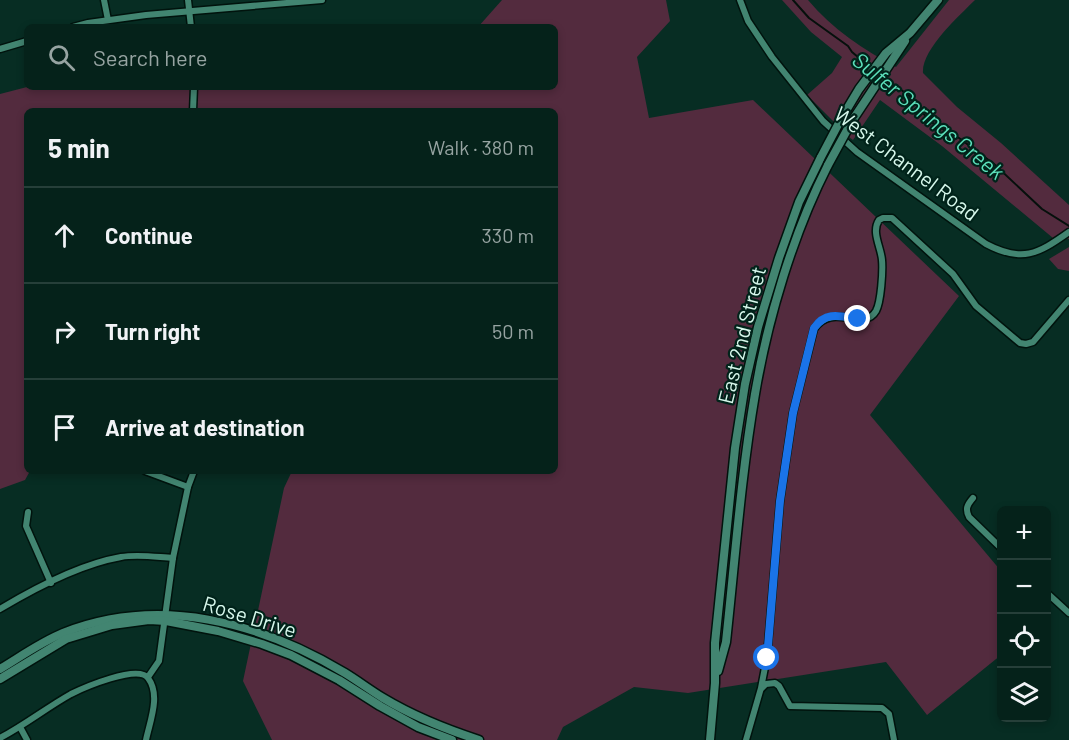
<!DOCTYPE html>
<html lang="en">
<head>
<meta charset="utf-8">
<style>
  :root { --surface:#05221a; --page:#132f27; --text:#f1f3f6; --muted:#97a4a2; --line:#263f39 }
  body { margin:0; font-family:Barlow,sans-serif; background:var(--page); color:var(--text) }
  .controls { position:absolute; right:18px; bottom:18px; display:grid; overflow:hidden; border-radius:9px; box-shadow:0 3px 9px #0003 }
  .controls button { width:54px; height:54px; display:grid; place-items:center; padding:0; border:0; border-bottom:2px solid var(--line); background:var(--surface); color:var(--text); font:30px sans-serif }
  .stop { position:absolute; width:18px; height:18px; margin:-14px; border:4px solid #1a73e8; border-radius:50%; background:#fff }
  .stop.end { background:#1a73e8; border-color:#fff; box-shadow:0 2px 6px #0008 }
  .list { margin:0; padding:0; list-style:none }
  h2 { display:flex; justify-content:space-between; align-items:center; height:78px; margin:0; padding:0 24px; font-size:26px }
  h2 small { font-size:20px; font-weight:400; color:var(--muted) }
  .list li { display:grid; grid-template-columns:39px 1fr auto; gap:18px; align-items:center; box-sizing:border-box; height:96px; padding:0 24px; border-top:2px solid var(--line) }
  .list b { display:block; font-size:22px; white-space:nowrap }
  .list em { font-size:20px; font-style:normal; color:var(--muted) }
  .icon { flex:none; width:33px; height:33px; fill:none; stroke:currentColor; stroke-width:2; stroke-linecap:round; stroke-linejoin:round }
  .map { position:relative; flex:none; width:1069px; height:740px; overflow:hidden }
  .search { position:absolute; background:var(--surface); box-shadow:0 3px 9px #0003; left:24px; top:24px; width:534px; height:66px; display:flex; align-items:center; gap:15px; box-sizing:border-box; padding:0 21px; border-radius:9px; color:var(--muted); font-size:22px }
  .panel { position:absolute; background:var(--surface); box-shadow:0 3px 9px #0003; left:24px; top:108px; width:534px; height:366px; border-radius:9px }
  .map>svg:first-child { display:block }
</style>
</head>
<body>
<div class="map">
<svg width="1069" height="740" viewBox="0 0 1069 740">
  <rect width="100%" height="100%" fill="#072d23"/>
  <g fill="#532b3e">
    <polygon points="502,0 666,0 670,21 637,57 649,118 753,100 959,296 870,415 1001,571 1001,655 927,715 886,662 688,693 634,687 563,727 557,740 272,740 243,681 284,488 292,471 555,471 555,111 27,111 27,471 30,471 25,480 0,489 0,94 27,87 555,87 555,27 478,27"/>
    <path d="M782 0H808C832 29 864 50 896 67L949 0H975C959 16 921 50 923 73L957 107 1001 143 1069 205V239L1059 235 1053 238 942 146 880 100 853 140 849 137 807 95 832 73 842 57 811 32Z"/>
    <polygon points="1069,247 1069,271 1058,269 1049,259"/>
  </g>
  <g fill="none" stroke-linecap="round" stroke-linejoin="round">
    <g stroke="#05100c" stroke-width="2">
      <polyline points="793,0 809,18 848,46 852,52 872,69"/>
      <polyline points="884,77 912,98 926,117 934,124 959,138 994,164 1042,209 1069,226"/>
    </g>
    <g stroke="#01130d" stroke-width="9">
      <g id="minor">
        <polyline points="104,0 108,20"/>
        <polyline points="188,0 191,27"/>
        <path d="M740 0 748 21 772 57 823 121 857 152 986 244C1022 263 1038 254 1069 232"/>
        <polyline points="73,27 88,23 146,15 322,0"/>
        <polyline points="0,49 27,41"/>
        <polyline points="193,111 194,87"/>
        <polyline points="145,471 188,487"/>
        <path d="M973 498C967 505 965 509 969 517L1002 549"/>
        <polyline points="28,512 26,526 51,583"/>
        <polyline points="1046,592 1069,613"/>
        <path d="M0 609C35 588 81 564 121 557 138 554 156 557 173 558"/>
        <polyline points="148,677 159,661 173,558 188,487 194,471"/>
        <polyline points="762,688 766,684 775,683 779,686 790,706 882,708 889,714 894,740"/>
        <polyline points="20,727 27,740"/>
        <path d="M0 738C25 725 46 708 71 694 83 688 138 664 148 678 161 695 150 721 146 740"/>
        <path d="M746 740 761 688 767 657 780 501 793 413 814 329C833 301 863 333 876 311 881 302 883 271 882 260 881 247 871 232 879 220L883 218H892L953 274 976 306 1020 343 1026 344 1033 342 1069 300"/>
      </g>
    </g>
    <g stroke="#01130d" stroke-width="11">
      <g id="secondary">
        <polyline points="841,119 859,89 886,53 910,33 938,0"/>
        <polyline points="852,121 905,41"/>
        <path d="M0 669C20 657 41 642 63 633 159 595 260 622 345 673 358 681 370 690 383 698 413 716 445 729 479 740"/>
        <path d="M718 671 726 642C735 559 741 476 755 394 768 317 793 234 828 165"/>
        <polyline points="0,679 66,639 112,625 149,620 166,621 218,631 262,644 291,655 339,680 380,706 418,727 452,740"/>
        <polyline points="710,740 715,683 715,643 735,448 745,384 758,327 779,258 799,202 821,157"/>
      </g>
    </g>
    <use href="#minor" stroke="#428571" stroke-width="6"/>
    <use href="#secondary" stroke="#428571" stroke-width="8"/>
    <g stroke="#01130d" stroke-width="11" stroke-linecap="butt">
      <g id="secondary-bridge">
        <polyline points="821,157 841,119"/>
        <polyline points="828,165 852,121"/>
      </g>
    </g>
    <use href="#secondary-bridge" stroke="#428571" stroke-width="8"/>
  </g>
  <g fill="none" stroke-linecap="round" stroke-linejoin="round">
    <path stroke="#1a73e8" stroke-width="8" d="M767 658 780 501 793 413 814 328C826 311 840 316 858 319"/>
  </g>
  <g text-anchor="middle" dominant-baseline="central" stroke-width="4.5" stroke-linejoin="round" paint-order="stroke">
    <g font-size="21" fill="#d7f8ec" stroke="#00231a">
      <text transform="translate(907 163) rotate(37)">West Channel Road</text>
      <text transform="translate(741 335) rotate(-76)">East 2nd Street</text>
      <text transform="translate(250 616) rotate(17)">Rose Drive</text>
    </g>
    <g font-size="22" font-style="italic" fill="#5be0bb" stroke="#00231a">
      <text transform="translate(929 115) rotate(39)">Sulfer Springs Creek</text>
    </g>
  </g>
</svg>
<div class="controls">
<button>+</button>
<button>−</button>
<button><svg class="icon" aria-label="locate" viewBox="0 0 24 24"><circle cx="12" cy="12" r="6"/><path d="M12 2v4M12 18v4M2 12h4M18 12h4"/></svg></button>
<button><svg class="icon" aria-label="layers" viewBox="0 0 24 24"><path d="M12 4l9 5-9 5-9-5zM3 14l9 5 9-5"/></svg></button>
</div>
<div class="stop" style="left:767px;top:658px"></div>
<div class="stop end" style="left:858px;top:319px"></div>
<div class="search"><svg class="icon" aria-label="search" viewBox="0 0 24 24"><circle cx="10" cy="10" r="6"/><path d="M15 15l6 6"/></svg>Search here</div>
<section class="panel">
<h2>5 min<small>Walk · 380 m</small></h2>
<ul class="list">
<li><svg class="icon" aria-label="ahead" viewBox="0 0 24 24"><path d="M12 20V5M6 11l6-6 6 6"/></svg><div><b>Continue</b></div><em>330 m</em></li>
<li><svg class="icon" aria-label="right" viewBox="0 0 24 24"><path d="M7 20v-9h11M14 6l5 5-5 5"/></svg><div><b>Turn right</b></div><em>50 m</em></li>
<li><svg class="icon" aria-label="arrive" viewBox="0 0 24 24"><path d="M6 21V4h12l-3 4 3 4H6"/></svg><div><b>Arrive at destination</b></div></li>
</ul>
</section>
</div>
</body>
</html>
